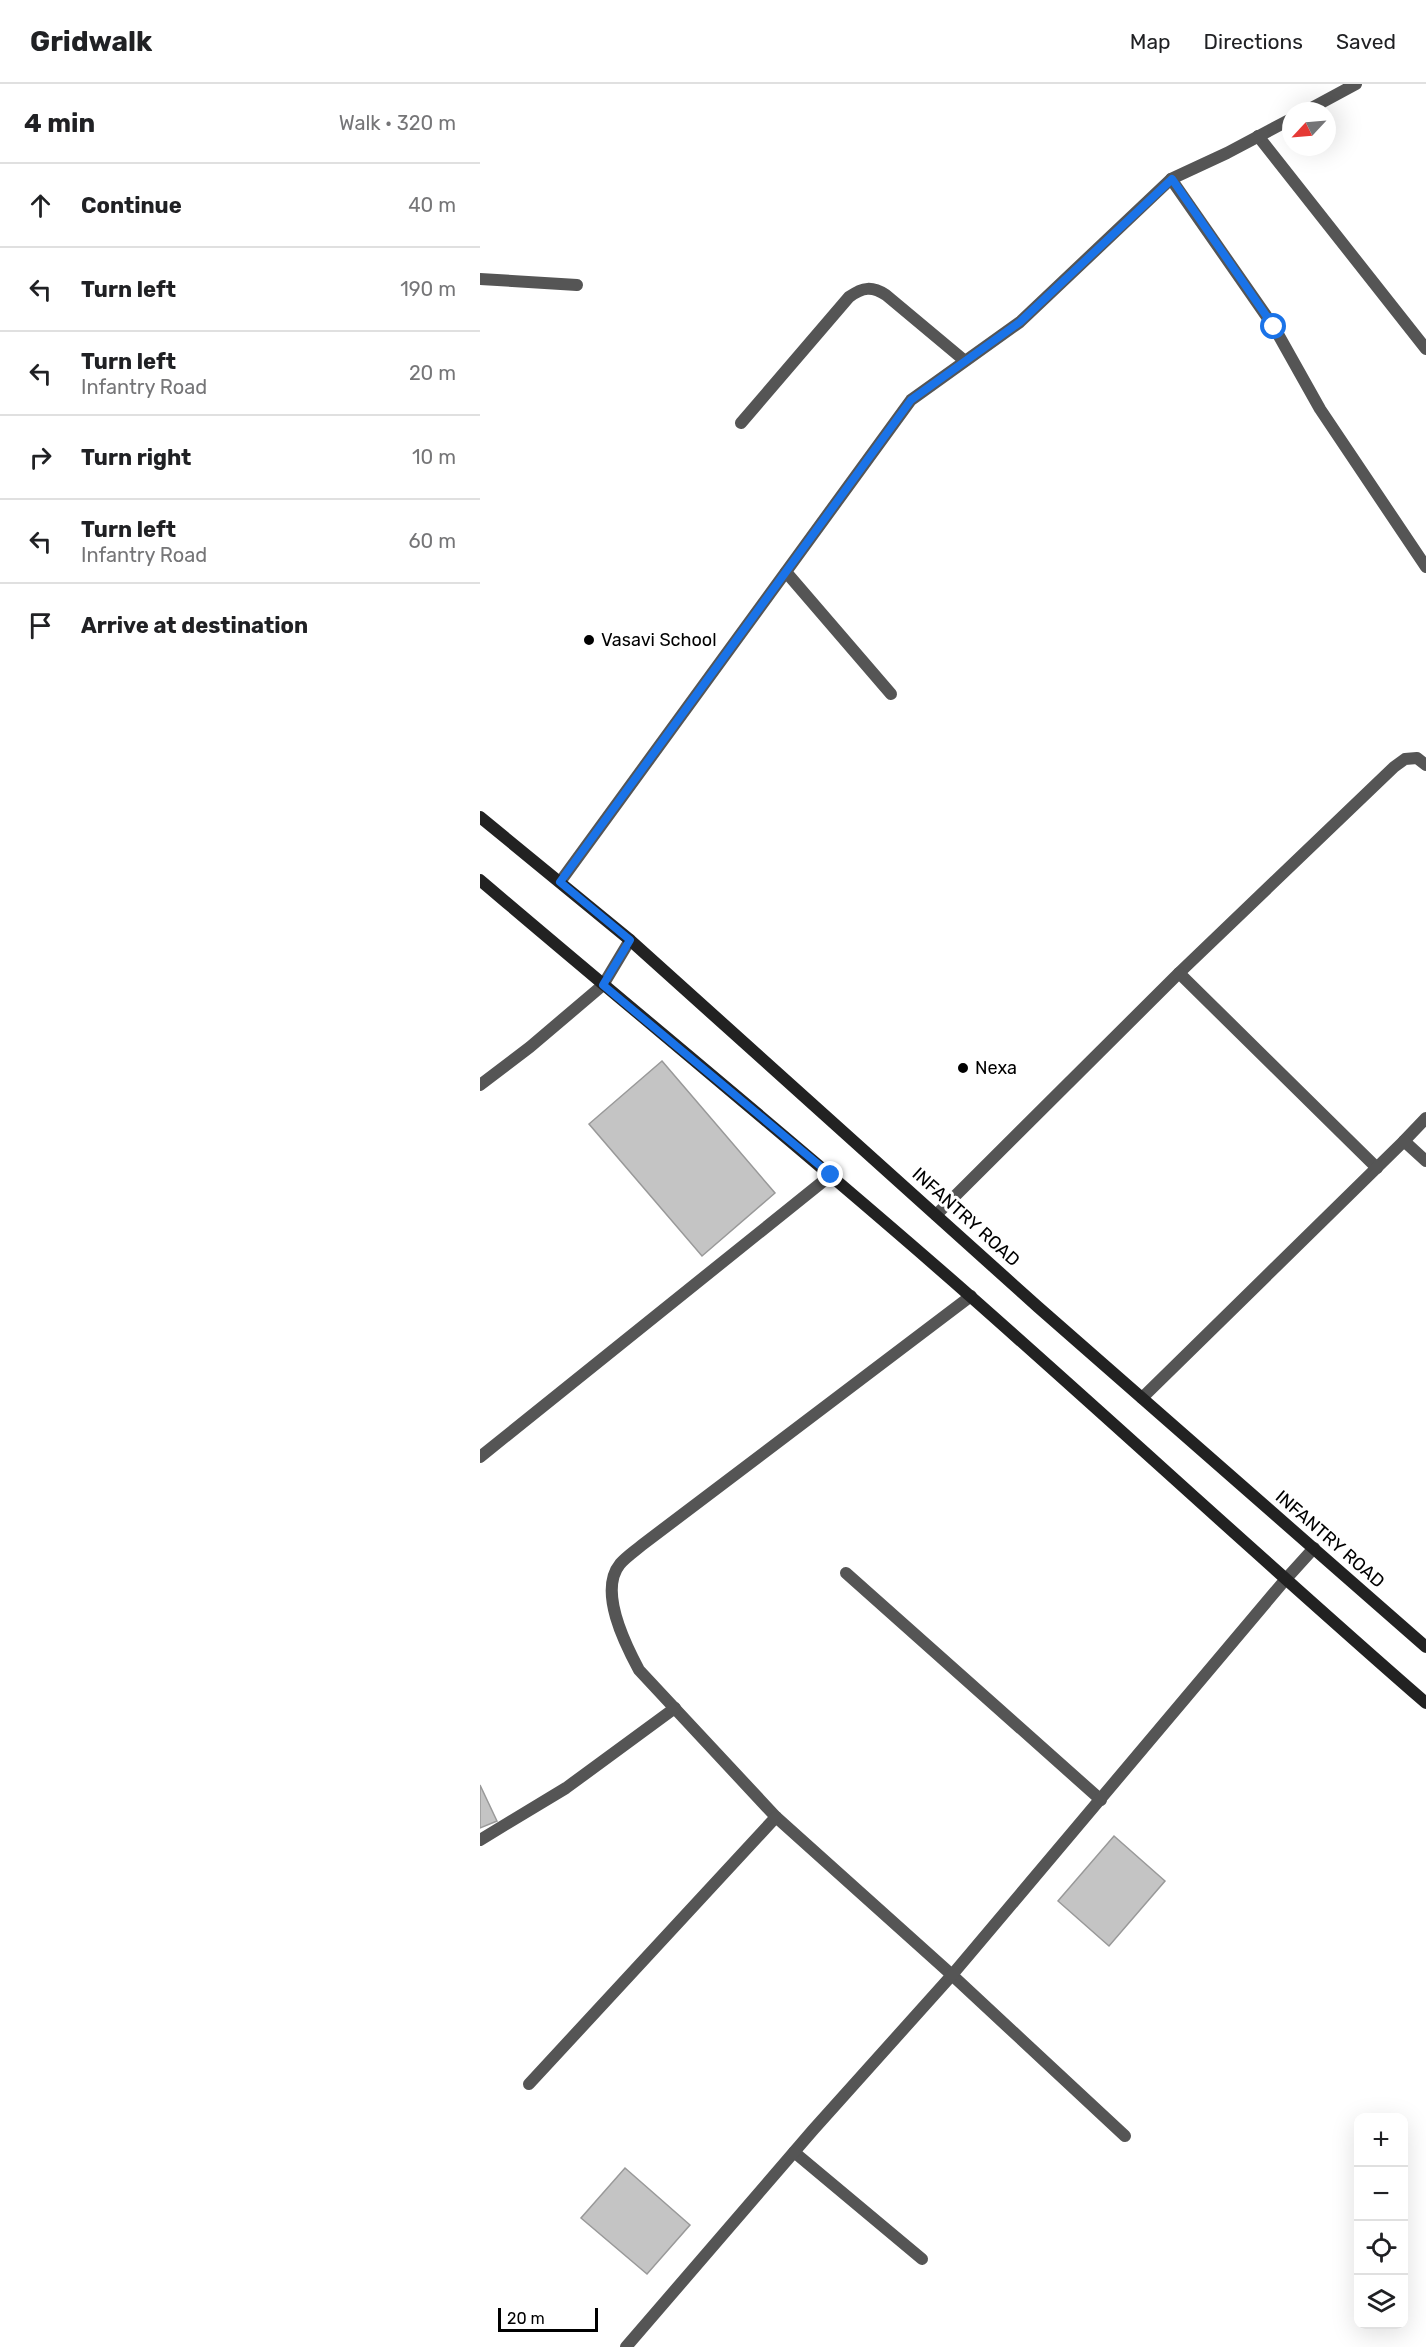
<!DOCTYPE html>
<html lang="en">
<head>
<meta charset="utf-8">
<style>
  :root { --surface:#fff; --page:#f6f6f6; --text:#202124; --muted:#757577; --line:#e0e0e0 }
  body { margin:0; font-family:Rubik,sans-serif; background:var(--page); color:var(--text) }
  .controls { position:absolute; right:18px; bottom:18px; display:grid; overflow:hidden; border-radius:12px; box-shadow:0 6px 24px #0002 }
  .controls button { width:54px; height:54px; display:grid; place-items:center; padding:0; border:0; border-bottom:2px solid var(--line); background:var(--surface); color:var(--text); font:30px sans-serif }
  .compass { position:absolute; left:802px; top:18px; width:54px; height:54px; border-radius:50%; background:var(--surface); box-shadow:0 6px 24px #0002; rotate:244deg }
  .scale { position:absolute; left:18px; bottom:15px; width:100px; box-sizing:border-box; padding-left:6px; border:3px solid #000; border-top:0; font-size:16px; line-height:21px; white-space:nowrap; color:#000; -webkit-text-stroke:4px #fff; paint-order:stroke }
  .stop { position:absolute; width:18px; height:18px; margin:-14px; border:4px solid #1a73e8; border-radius:50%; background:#fff }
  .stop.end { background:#1a73e8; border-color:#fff; box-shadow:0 2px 6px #0008 }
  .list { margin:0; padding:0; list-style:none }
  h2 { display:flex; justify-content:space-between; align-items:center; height:78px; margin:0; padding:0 24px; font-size:26px }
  h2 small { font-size:20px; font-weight:400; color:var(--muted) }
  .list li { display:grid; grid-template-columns:39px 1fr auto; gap:18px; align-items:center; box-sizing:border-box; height:84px; padding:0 24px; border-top:2px solid var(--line) }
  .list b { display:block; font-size:22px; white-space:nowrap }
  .list p { margin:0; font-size:20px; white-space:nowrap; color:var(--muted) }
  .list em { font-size:20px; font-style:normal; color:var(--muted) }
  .icon { flex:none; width:33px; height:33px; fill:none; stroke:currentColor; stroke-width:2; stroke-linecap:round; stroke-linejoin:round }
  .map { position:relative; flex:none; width:946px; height:2263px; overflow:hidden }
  header { display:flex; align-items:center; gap:36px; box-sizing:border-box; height:84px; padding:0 30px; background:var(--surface); border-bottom:2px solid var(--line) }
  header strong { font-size:28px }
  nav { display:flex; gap:33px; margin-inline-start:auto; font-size:21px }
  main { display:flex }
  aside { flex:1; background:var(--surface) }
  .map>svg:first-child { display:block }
</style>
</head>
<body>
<header>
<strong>Gridwalk</strong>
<nav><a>Map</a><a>Directions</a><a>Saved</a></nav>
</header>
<main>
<aside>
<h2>4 min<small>Walk · 320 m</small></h2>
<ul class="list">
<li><svg class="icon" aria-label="ahead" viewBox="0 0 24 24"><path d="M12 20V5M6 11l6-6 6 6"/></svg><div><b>Continue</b></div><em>40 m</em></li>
<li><svg class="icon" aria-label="left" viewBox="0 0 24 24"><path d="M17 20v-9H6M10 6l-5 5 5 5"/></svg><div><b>Turn left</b></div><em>190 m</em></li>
<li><svg class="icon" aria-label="left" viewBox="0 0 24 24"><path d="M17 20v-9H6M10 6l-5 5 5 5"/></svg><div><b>Turn left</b><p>Infantry Road</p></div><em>20 m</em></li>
<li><svg class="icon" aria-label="right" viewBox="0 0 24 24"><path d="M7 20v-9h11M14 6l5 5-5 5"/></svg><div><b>Turn right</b></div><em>10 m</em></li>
<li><svg class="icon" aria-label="left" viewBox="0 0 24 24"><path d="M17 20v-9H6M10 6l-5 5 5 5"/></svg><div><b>Turn left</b><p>Infantry Road</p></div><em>60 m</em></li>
<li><svg class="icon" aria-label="arrive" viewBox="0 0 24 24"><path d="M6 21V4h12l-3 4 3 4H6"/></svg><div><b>Arrive at destination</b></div></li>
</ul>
</aside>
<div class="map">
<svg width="946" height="2263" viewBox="0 0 946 2263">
  <rect width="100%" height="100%" fill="#fff"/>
  <g fill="#c4c4c4" stroke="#999" stroke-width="1.5">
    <polygon points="182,977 295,1109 222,1172 109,1040"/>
    <polygon points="0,1701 17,1737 0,1744"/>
    <polygon points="634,1752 685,1797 629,1862 578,1817"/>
    <polygon points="145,2084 210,2141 167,2190 101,2134"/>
  </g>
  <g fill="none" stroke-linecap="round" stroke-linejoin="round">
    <g stroke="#555" stroke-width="12">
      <polyline points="0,195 97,201"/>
      <polyline points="314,2068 442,2175"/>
    </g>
    <g stroke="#555" stroke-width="12">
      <polyline points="826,27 876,0"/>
      <polyline points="778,52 946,265"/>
      <polyline points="691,95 794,243 840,325 946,483"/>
      <path d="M261 339 369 213C383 203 392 202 406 211L485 277"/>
      <polyline points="306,488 411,610"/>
      <polyline points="80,798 431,316 540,238 691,95 747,69 811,35"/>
      <polyline points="699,889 914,683 925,675 937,674 946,681"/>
      <polyline points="0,1001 50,963 123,901 150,856"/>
      <polyline points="924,1057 946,1034"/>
      <polyline points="456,1131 699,889 897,1084"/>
      <path d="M491 1212 162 1461C155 1467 146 1473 140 1480 118 1507 145 1560 159 1586L296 1733 472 1891 645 2052"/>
      <polyline points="662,1314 924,1057 946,1077"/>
      <polyline points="0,1373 351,1091"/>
      <polyline points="366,1489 621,1716"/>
      <polyline points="0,1756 86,1704 195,1624"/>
      <polyline points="49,2000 296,1733"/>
      <polyline points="146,2263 333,2046 472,1891 805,1496 834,1464"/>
    </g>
    <g stroke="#222" stroke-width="12">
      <polyline points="0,733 150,856 558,1223 946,1563"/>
      <path d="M0 796C163 935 329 1070 490 1212 643 1347 792 1485 946 1619"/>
    </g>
  </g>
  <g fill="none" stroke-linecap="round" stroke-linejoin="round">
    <polyline stroke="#1a73e8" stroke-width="8" points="351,1091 123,901 150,856 80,798 431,316 540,238 692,95 794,243"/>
  </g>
  <g fill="#000" stroke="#fff" stroke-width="2">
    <circle cx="109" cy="556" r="6"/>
    <circle cx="483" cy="984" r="6"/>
  </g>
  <g text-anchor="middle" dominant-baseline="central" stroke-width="6" stroke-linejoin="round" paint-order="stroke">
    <g font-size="18" fill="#000" stroke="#fff" text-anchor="start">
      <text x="121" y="556">Vasavi School</text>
      <text x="495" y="984">Nexa</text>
    </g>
    <g font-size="18" fill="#000" stroke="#fff">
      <text transform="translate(486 1133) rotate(42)">INFANTRY ROAD</text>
      <text transform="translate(850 1455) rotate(41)">INFANTRY ROAD</text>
    </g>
  </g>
</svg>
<div class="controls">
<button>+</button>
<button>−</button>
<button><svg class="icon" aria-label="locate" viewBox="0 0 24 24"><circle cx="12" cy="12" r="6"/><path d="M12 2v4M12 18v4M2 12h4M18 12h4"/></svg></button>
<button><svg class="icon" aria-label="layers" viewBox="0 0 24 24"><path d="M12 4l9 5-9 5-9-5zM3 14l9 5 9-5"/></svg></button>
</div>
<svg class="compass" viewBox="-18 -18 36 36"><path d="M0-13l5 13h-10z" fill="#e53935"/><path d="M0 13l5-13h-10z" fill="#757577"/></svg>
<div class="scale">20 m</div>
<div class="stop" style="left:794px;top:243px"></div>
<div class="stop end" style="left:351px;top:1091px"></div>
</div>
</main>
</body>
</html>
